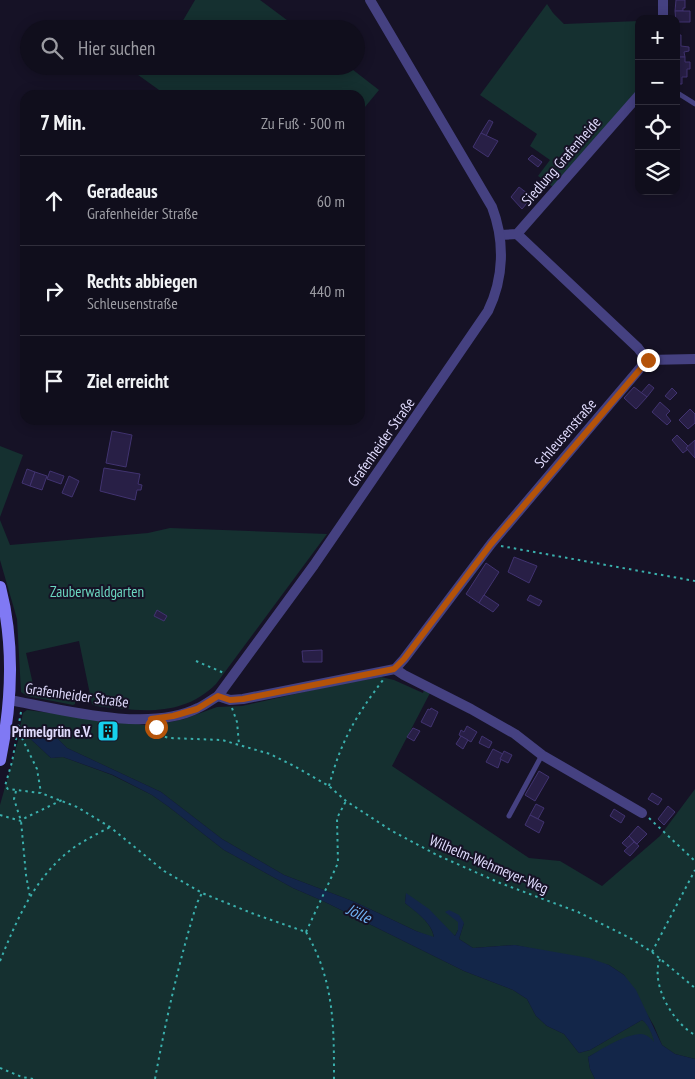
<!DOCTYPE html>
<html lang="de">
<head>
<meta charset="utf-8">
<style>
  :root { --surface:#100e1c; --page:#191725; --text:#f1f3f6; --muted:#9c9ca3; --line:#302e3b }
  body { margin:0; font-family:"PT Sans Narrow",sans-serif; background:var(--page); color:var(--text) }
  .controls { position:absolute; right:15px; top:15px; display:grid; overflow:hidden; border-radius:10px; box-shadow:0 2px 12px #0003 }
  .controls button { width:45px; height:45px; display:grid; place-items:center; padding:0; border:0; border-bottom:1px solid var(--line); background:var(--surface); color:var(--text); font:25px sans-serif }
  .stop { position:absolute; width:15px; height:15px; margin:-11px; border:4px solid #b45309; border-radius:50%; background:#fff }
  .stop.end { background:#b45309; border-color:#fff; box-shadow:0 1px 5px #0008 }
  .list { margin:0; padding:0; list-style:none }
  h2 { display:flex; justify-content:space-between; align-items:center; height:65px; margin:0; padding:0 20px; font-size:21px }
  h2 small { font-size:16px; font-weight:400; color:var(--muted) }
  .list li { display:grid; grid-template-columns:32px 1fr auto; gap:15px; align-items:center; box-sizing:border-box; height:90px; padding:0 20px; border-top:1px solid var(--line) }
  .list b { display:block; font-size:19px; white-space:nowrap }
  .list p { margin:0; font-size:16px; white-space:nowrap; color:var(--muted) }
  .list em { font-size:16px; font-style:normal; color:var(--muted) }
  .icon { flex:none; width:28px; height:28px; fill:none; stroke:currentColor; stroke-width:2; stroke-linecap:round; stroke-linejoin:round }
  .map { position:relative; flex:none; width:695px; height:1079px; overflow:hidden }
  .search { position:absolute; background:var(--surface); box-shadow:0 2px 12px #0003; left:20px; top:20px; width:345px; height:55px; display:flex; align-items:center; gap:12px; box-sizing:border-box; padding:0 18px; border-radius:28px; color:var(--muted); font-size:19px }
  .panel { position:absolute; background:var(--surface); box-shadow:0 2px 12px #0003; left:20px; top:90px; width:345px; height:335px; border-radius:15px }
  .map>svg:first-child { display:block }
</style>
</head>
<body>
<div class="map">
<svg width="695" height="1079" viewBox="0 0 695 1079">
  <rect width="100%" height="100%" fill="#161226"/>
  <g fill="#153030">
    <polygon points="195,0 260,0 299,29 178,29"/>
    <polygon points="547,4 553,13 564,24 639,21 639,88 553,187 538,176 550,160 530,146 537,134 480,95"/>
    <polygon points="141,66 348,66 379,90 360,113 360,95 166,95 134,72"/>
    <polygon points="0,446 23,455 0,517"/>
    <path d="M0 520 10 545 148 533 170 528 327 534 216 684C182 718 139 711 96 706L92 704 79 641 26 653 34 689 75 692V704L73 705 27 696 21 692 17 619 0 560Z"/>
    <path d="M381 677 394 680 423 693 424 690 430 693 392 766 529 858 560 861 602 886 660 836 695 789V1059L675 1054 662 1045 654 1026 624 975 609 965 515 945 473 948 459 939 464 923 458 922V930L455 936 406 894 405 903C417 912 432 923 434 938L416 931 355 902 284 875 222 839 161 792 67 748 57 738 20 727 23 713 27 710 152 726 184 719 217 707 242 706 326 687Z"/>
    <path d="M21 730 51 758 63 757 112 775 152 795 169 807 224 850 293 888 323 901 464 971 513 990 527 999 536 1016 547 1026 564 1034 579 1053 590 1050 642 1020C649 1024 653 1035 655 1043L622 1039 588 1057 590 1069 595 1079H0V805Z"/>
  </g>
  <path fill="#132649" d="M20 727 57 738 67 748 161 792 222 839 284 875 355 902 416 931 434 937C432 923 416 912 405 903L406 893 429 909 455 936 458 930V922L445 912 449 910 459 915 464 923 459 939 473 948 515 945 589 958 609 965 624 975 636 990 662 1045 675 1054 695 1059V1079H595L590 1069 588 1057C602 1049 625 1034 641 1034 646 1034 651 1038 654 1042 653 1035 648 1024 642 1020L590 1050 579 1053 564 1034 547 1026 536 1016 527 999 513 990 464 971 323 901 293 888 224 850 169 807 152 795 113 775 63 757 51 758 21 730Z"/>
  <g fill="#281f46" stroke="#413370">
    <polygon points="676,0 685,0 685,8 683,8 683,11 675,11"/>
    <polygon points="675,11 690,11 690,22 676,22"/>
    <polygon points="676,35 681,35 681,46 689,47 689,51 684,52 685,57 676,57"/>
    <polygon points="676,57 685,57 685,62 690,62 690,69 687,69 687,77 682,77 682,84 676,84"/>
    <polygon points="489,120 493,122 486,136 481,133"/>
    <polygon points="481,133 498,141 488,157 473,147"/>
    <polygon points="532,155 542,162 538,167 528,159"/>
    <polygon points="519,187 532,197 522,209 511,197"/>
    <polygon points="649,384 654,388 647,397 641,393"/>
    <polygon points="634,387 647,397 636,409 624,398"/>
    <polygon points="672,388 677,393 670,400 665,396"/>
    <polygon points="660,402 670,411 666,415 671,421 667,425 652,412"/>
    <polygon points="690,409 695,414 695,423 688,429 679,420"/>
    <polygon points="112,431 132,435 126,467 106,463"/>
    <polygon points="677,435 688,446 688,449 683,453 672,440"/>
    <polygon points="695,440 695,458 686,448"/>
    <polygon points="104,468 140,474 138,484 142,485 141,490 137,490 135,500 100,491"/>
    <polygon points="27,469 35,472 30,486 22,483"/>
    <polygon points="50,471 64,476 61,484 47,479"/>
    <polygon points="35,472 47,476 42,490 30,486"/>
    <polygon points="69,476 79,481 72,497 62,493"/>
    <polygon points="514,557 537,566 529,583 508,572"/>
    <polygon points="486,563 499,572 479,603 466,594"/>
    <polygon points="484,595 499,605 493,612 479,603"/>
    <polygon points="530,595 542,601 539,606 527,600"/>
    <polygon points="157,610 167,616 164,621 154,616"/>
    <polygon points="322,650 322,662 303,662 302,651"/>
    <polygon points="431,708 438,712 431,727 421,722 428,709 430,710"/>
    <polygon points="103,723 115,725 114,739 101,737"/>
    <polygon points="467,726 477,732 471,742 459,735 461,730 464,732"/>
    <polygon points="413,728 420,731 414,741 407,737"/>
    <polygon points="461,736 468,740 463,749 456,744"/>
    <polygon points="482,736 492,742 489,748 479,743"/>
    <polygon points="493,749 503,754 498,768 486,762"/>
    <polygon points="504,751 512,755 508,763 500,759"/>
    <polygon points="539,771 549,777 535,801 525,795"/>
    <polygon points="652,793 662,799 658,805 648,799"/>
    <polygon points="536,804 544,808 538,819 530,815"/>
    <polygon points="668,806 675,812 664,825 658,819"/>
    <polygon points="614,809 625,816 621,823 610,816"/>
    <polygon points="530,815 544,822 539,833 525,825"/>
    <polygon points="638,826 647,834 637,844 629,836"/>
    <polygon points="629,836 634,842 628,848 622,843"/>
    <polygon points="634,842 639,846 630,856 624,851"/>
  </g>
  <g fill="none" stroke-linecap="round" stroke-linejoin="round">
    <g stroke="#3ab0ad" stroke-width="2" stroke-dasharray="2.5 4" stroke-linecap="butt">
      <polyline points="501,546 695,581"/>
      <polyline points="196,661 224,673"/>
      <polyline points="232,708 237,722 239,744"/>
      <polyline points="21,712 12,762 5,786 8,789 41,793 77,807 110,827 164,871 202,893 254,914 306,932"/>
      <polyline points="156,728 162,736 169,738 222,740 270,754 296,767 329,786 346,801 392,831 437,855 500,883 578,912 630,938 652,952 695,988"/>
      <polyline points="19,732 37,769 41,793"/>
      <path d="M329 786C341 741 355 717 383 680"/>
      <polyline points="16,791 14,799 21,821 26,875 30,897"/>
      <polyline points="0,815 21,821 25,818 62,800"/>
      <polyline points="649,818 695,861"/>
      <path d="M306 932C334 980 334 1025 334 1079"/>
      <polyline points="306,932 338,863 337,818 346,801"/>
      <polyline points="652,952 695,870"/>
      <path d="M660 959C650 984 673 1023 695 1035"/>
      <path d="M0 961C18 917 36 874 76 846 87 839 99 833 110 827"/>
      <polyline points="0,1068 22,1077 33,1079"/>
      <path d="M155 1079C166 1019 179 961 197 903L202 893"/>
    </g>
    <g stroke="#454181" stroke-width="5">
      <polyline points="676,92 695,104"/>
      <polyline points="509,816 542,755"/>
    </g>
    <g stroke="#454181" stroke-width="10">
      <polyline points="663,19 663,0"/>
      <polyline points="517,234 638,348 647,360"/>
      <polyline points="500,235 517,234 639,95"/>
      <polyline points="647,360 695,359"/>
      <polyline points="395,669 404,675 471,709 515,734 542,755 642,813"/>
      <polyline points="218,696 230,700 243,699 395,669 404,659 491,544 647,360"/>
      <path d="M10 700C62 710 149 733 198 708 205 705 211 700 218 696L314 565 488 311C504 278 505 241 492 207L370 0"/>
    </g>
    <path stroke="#8079f4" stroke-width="12" d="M0 587C15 645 12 703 0 760"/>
  </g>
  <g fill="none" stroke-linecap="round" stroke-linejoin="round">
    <polyline stroke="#b45309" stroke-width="6" points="156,727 151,719 173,716 197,709 218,696 230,700 243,699 394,669 404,659 491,544 648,360"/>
  </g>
  <defs>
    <g id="building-square" transform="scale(1.125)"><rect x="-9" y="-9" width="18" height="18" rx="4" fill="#16d0ec" stroke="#161226"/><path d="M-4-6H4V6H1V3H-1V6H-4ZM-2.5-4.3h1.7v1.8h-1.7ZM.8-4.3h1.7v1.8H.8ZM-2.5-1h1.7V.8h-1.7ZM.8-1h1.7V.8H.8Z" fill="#111"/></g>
  </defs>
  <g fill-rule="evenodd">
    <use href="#building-square" x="108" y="731"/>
  </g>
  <g text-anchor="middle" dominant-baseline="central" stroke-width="4" stroke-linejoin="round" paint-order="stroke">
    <g font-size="15" fill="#dfdafc" stroke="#161226">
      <text transform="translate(561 161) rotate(-49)">Siedlung Grafenheide</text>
      <text transform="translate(565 433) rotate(-49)">Schleusenstraße</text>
      <text transform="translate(381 442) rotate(-55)">Grafenheider Straße</text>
      <text transform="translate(77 695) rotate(8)">Grafenheider Straße</text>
      <text transform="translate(489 864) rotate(23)">Wilhelm-Wehmeyer-Weg</text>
    </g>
    <g font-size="15" fill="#6bd7c0" stroke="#161226">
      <text x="97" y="591">Zauberwaldgarten</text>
    </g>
    <g font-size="15" font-weight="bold" fill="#dfdafc" stroke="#161226" text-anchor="end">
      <text x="92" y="731">Primelgrün e.V.</text>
    </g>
    <g font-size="16" font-style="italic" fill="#70b3f4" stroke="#161226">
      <text transform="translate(359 913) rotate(25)">Jölle</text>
    </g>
  </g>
</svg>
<div class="controls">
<button>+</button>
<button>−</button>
<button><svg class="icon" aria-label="locate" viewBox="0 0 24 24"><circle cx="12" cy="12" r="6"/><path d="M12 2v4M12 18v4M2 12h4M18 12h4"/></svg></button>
<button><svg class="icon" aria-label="layers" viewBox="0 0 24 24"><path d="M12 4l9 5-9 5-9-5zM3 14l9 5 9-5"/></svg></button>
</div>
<div class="stop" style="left:156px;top:727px"></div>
<div class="stop end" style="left:648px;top:360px"></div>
<div class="search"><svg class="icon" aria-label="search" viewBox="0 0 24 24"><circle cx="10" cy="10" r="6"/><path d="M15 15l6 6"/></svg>Hier suchen</div>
<section class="panel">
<h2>7 Min.<small>Zu Fuß · 500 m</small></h2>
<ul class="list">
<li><svg class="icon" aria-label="ahead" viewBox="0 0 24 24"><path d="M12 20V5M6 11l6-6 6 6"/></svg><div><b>Geradeaus</b><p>Grafenheider Straße</p></div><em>60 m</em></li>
<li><svg class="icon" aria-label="right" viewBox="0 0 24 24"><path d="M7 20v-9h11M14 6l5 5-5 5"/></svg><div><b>Rechts abbiegen</b><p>Schleusenstraße</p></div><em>440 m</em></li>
<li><svg class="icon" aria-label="arrive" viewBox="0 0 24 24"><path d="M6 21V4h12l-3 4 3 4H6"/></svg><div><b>Ziel erreicht</b></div></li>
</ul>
</section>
</div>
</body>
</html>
